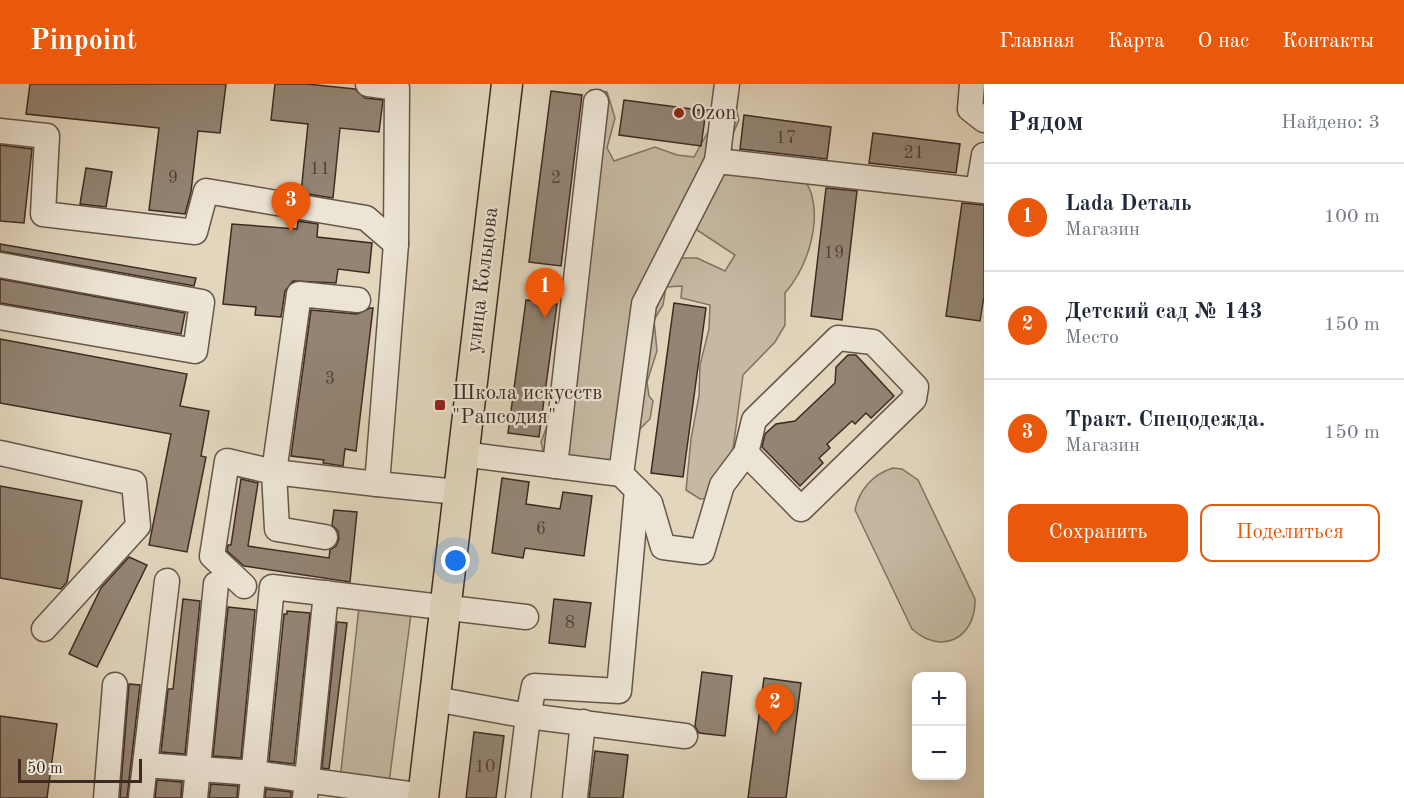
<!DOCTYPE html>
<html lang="ru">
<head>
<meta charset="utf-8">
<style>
  :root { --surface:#fff; --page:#f6f6f7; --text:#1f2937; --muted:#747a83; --line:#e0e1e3; --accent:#ea580c }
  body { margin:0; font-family:"Old Standard TT",serif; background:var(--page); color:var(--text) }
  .controls { position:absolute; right:18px; bottom:18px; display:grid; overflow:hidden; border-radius:12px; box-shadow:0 3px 15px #0003 }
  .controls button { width:54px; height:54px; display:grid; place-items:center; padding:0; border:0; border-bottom:2px solid var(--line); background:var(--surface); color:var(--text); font:30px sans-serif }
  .scale { position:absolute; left:18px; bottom:15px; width:124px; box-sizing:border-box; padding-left:6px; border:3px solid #3d2b22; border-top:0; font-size:16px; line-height:21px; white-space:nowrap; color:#3d2b22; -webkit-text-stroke:4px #ece4d4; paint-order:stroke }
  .you { position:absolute; left:456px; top:477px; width:21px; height:21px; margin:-15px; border:4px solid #fff; border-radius:50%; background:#1a73e8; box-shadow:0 0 0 9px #1a73e833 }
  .badge { display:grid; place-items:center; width:39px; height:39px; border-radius:50%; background:var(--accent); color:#fff; font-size:20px; font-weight:700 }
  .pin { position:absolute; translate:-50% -50px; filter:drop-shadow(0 2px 3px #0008) }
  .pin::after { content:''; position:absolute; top:32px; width:21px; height:18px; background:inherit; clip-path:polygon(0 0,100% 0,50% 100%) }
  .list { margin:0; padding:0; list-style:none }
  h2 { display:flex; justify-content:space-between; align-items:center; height:78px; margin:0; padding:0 24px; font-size:26px }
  h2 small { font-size:20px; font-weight:400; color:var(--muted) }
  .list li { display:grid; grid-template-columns:39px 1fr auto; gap:18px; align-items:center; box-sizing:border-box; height:108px; padding:0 24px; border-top:2px solid var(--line) }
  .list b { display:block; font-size:22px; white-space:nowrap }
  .list p { margin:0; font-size:20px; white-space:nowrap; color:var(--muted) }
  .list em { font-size:20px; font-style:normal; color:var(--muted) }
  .actions { display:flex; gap:12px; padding:18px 24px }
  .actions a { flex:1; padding:14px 0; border:2px solid var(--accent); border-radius:12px; text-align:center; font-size:21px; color:var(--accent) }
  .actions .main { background:var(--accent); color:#fff }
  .map { position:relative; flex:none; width:984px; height:714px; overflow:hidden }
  header { display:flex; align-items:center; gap:36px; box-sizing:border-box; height:84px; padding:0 30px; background:var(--accent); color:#fff }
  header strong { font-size:28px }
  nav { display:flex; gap:33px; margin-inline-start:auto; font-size:21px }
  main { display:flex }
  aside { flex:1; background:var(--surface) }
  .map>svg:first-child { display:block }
</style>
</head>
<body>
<header>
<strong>Pinpoint</strong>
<nav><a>Главная</a><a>Карта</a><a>О нас</a><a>Контакты</a></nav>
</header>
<main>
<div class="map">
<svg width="984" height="714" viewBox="0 0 984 714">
  <rect width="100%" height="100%" fill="#e2d6bd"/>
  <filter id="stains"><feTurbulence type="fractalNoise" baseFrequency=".00333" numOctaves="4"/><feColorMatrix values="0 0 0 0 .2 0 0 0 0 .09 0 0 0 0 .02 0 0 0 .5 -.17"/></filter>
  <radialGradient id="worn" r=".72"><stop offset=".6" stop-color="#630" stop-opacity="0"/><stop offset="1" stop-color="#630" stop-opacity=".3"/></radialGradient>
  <g fill="#c6b9a3" stroke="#827262" stroke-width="1.5" fill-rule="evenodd">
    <path d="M590 6 607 8 615 34 607 64 614 77 655 63 677 71 694 73 718 30 735 21 739 36 729 59 736 72 802 90C805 97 810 104 812 112 820 144 806 185 785 209V241L775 258 743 291 731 380 721 413 700 415 686 406 691 355 699 312 700 281 709 245 710 221 681 214 682 202 666 203 663 221 654 236 657 267 647 298 649 312 653 317 650 335 632 353 636 373 622 393 545 376 541 358 550 334ZM693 115 697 146 735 171 725 187 697 174H680Z"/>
    <path d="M893 384 902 385 918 396 975 515C976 554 942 572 912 545L855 426C859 406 873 390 893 384Z"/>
    <polygon points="359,523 411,530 387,714 338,714"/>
  </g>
  <g fill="#938473" stroke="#3d2b22" stroke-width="1.5">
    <polygon points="30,0 226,0 220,49 198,47 191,108 185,130 149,126 159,44 26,30"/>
    <polygon points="275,0 307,0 355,5 365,14 383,16 379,48 340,44 333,114 301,109 308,40 271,36"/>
    <polygon points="551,7 582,11 561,182 529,178"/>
    <polygon points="624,16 706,27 701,62 619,51"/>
    <polygon points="744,31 831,43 827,75 740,65"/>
    <polygon points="873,49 960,60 956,89 869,79"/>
    <polygon points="0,61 32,65 24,139 0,137"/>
    <polygon points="86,84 112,88 106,123 80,120"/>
    <polygon points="826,104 857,107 842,236 811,232"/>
    <polygon points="962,119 984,121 984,212 980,237 946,232"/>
    <polygon points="298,137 318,140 317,153 372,159 369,189 338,185 336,199 293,197 285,207 281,233 255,231 256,223 223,220 232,140 297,145"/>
    <polygon points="0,160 196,194 194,202 0,167"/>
    <polygon points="0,195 185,229 181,250 0,219"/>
    <polygon points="526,216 557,220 539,353 508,349"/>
    <polygon points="674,219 706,224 683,393 651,389"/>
    <polygon points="370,224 373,224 356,367 345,365 343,382 323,379 324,376 291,372 311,226 357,230"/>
    <polygon points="0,255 187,290 180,322 209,327 201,372 206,373 187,468 149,461 171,350 0,319"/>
    <polygon points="848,271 856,271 894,312 871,334 866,329 855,340 852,337 827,360 830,364 819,374 823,379 800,402 762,363 765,350 776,340 795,337 835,299 836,283"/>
    <polygon points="502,394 529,398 526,420 560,425 563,408 592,412 584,472 525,464 523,474 492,469"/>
    <polygon points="241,395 258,399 248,462 329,474 330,466 336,462 339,455 338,447 332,441 334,426 357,428 350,498 244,482 227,467 228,461 231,461"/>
    <polygon points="0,402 82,417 67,498 61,505 0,494"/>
    <polygon points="129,473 147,481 97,583 69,570 101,504"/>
    <polygon points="183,515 200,517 185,670 161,668 168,605 173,605"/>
    <polygon points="554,515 591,519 585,563 549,559"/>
    <polygon points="228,523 255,526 241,674 213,672"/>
    <polygon points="287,527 310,529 294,680 269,677 284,530 287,530"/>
    <polygon points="337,538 347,539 329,685 322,684"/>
    <polygon points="702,588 732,592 725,652 699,649 695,642"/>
    <polygon points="764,594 801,599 786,714 748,714"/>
    <polygon points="129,600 140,601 127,714 120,714"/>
    <polygon points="0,632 57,640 47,714 0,714"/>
    <polygon points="474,648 504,652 496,714 466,714"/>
    <polygon points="595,667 628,671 623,714 589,714"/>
    <polygon points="157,696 182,698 181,714 155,714"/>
    <polygon points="211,700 238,702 237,714 209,714"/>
    <polygon points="266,705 291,708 291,714 265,714"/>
  </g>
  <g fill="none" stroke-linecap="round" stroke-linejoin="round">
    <g stroke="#665649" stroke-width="27">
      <g id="minor">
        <polyline points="972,0 970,25 984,36"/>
        <polyline points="0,47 47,52 43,130 195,148 206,107 366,134 396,160 397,4 368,0"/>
        <polyline points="717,77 727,0"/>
        <polyline points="978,106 984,71"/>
        <polyline points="0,181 202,218 195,267 0,233"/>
        <polyline points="0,369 134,399 138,442 44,545"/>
        <polyline points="462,370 621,390 644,220 717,77 984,107"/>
        <polyline points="555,382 596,18"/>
        <polyline points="621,390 650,419 663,463 702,468 722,401 746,369 754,336 838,254 873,258 916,303 914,315 801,425 746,369"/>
        <polyline points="377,400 458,408"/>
        <polyline points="637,406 619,607 534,602 528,632 685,652"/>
        <polyline points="325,453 277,445 274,388 299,210 358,216"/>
        <polyline points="244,502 212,472 227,377 274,388 377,400 396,160"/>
        <polyline points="435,615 528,632 518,714"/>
        <polyline points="145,681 254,689 424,712"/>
        <polyline points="106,714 115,601"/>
        <polyline points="141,714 167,497"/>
        <polyline points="195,714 216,500"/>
        <polyline points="251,714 272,503 526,533"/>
        <polyline points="305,714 326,509"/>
        <polyline points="575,714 583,638"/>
      </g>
    </g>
    <g stroke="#3d2b22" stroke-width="33">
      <polyline id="major" points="423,714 507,0"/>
    </g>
    <use href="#minor" stroke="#ece4d4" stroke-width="24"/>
    <use href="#major" stroke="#e2d6bd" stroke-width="30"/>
  </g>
  <g fill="#8f2418" stroke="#ece4d4" stroke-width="2">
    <circle cx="679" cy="29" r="6"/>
    <rect x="434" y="315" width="12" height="12" rx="3"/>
  </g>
  <g text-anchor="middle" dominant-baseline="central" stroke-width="4.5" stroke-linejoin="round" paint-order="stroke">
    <g font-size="18" fill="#524136">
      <text x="786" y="54">17</text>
      <text x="914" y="69">21</text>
      <text x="320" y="85">11</text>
      <text x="173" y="94">9</text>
      <text x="556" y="94">2</text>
      <text x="834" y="169">19</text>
      <text x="330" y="295">3</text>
      <text x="541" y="445">6</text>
      <text x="570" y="539">8</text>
      <text x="485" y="683">10</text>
    </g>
    <g font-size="21" fill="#3d2b22" stroke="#ece4d4" text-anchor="start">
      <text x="691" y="29">Ozon</text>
      <text x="452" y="309">Школа искусств<tspan x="452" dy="24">"Рапсодия"</tspan></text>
    </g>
    <g font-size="21" fill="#3d2b22" stroke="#ece4d4">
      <text transform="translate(483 196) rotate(-83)">улица Кольцова</text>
    </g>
  </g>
  <rect width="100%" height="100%" filter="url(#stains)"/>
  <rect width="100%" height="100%" fill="url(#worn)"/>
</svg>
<div class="controls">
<button>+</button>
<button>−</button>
</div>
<div class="scale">50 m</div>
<div class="you"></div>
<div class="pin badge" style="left:545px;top:234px">1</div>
<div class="pin badge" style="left:775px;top:650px">2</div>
<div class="pin badge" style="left:291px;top:148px">3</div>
</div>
<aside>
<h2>Рядом<small>Найдено: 3</small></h2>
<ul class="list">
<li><span class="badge">1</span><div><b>Lada Dеталь</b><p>Магазин</p></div><em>100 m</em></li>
<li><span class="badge">2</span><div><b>Детский сад № 143</b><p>Место</p></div><em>150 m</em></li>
<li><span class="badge">3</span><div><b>Тракт. Спецодежда.</b><p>Магазин</p></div><em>150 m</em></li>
</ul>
<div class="actions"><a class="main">Сохранить</a><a>Поделиться</a></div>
</aside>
</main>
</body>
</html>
